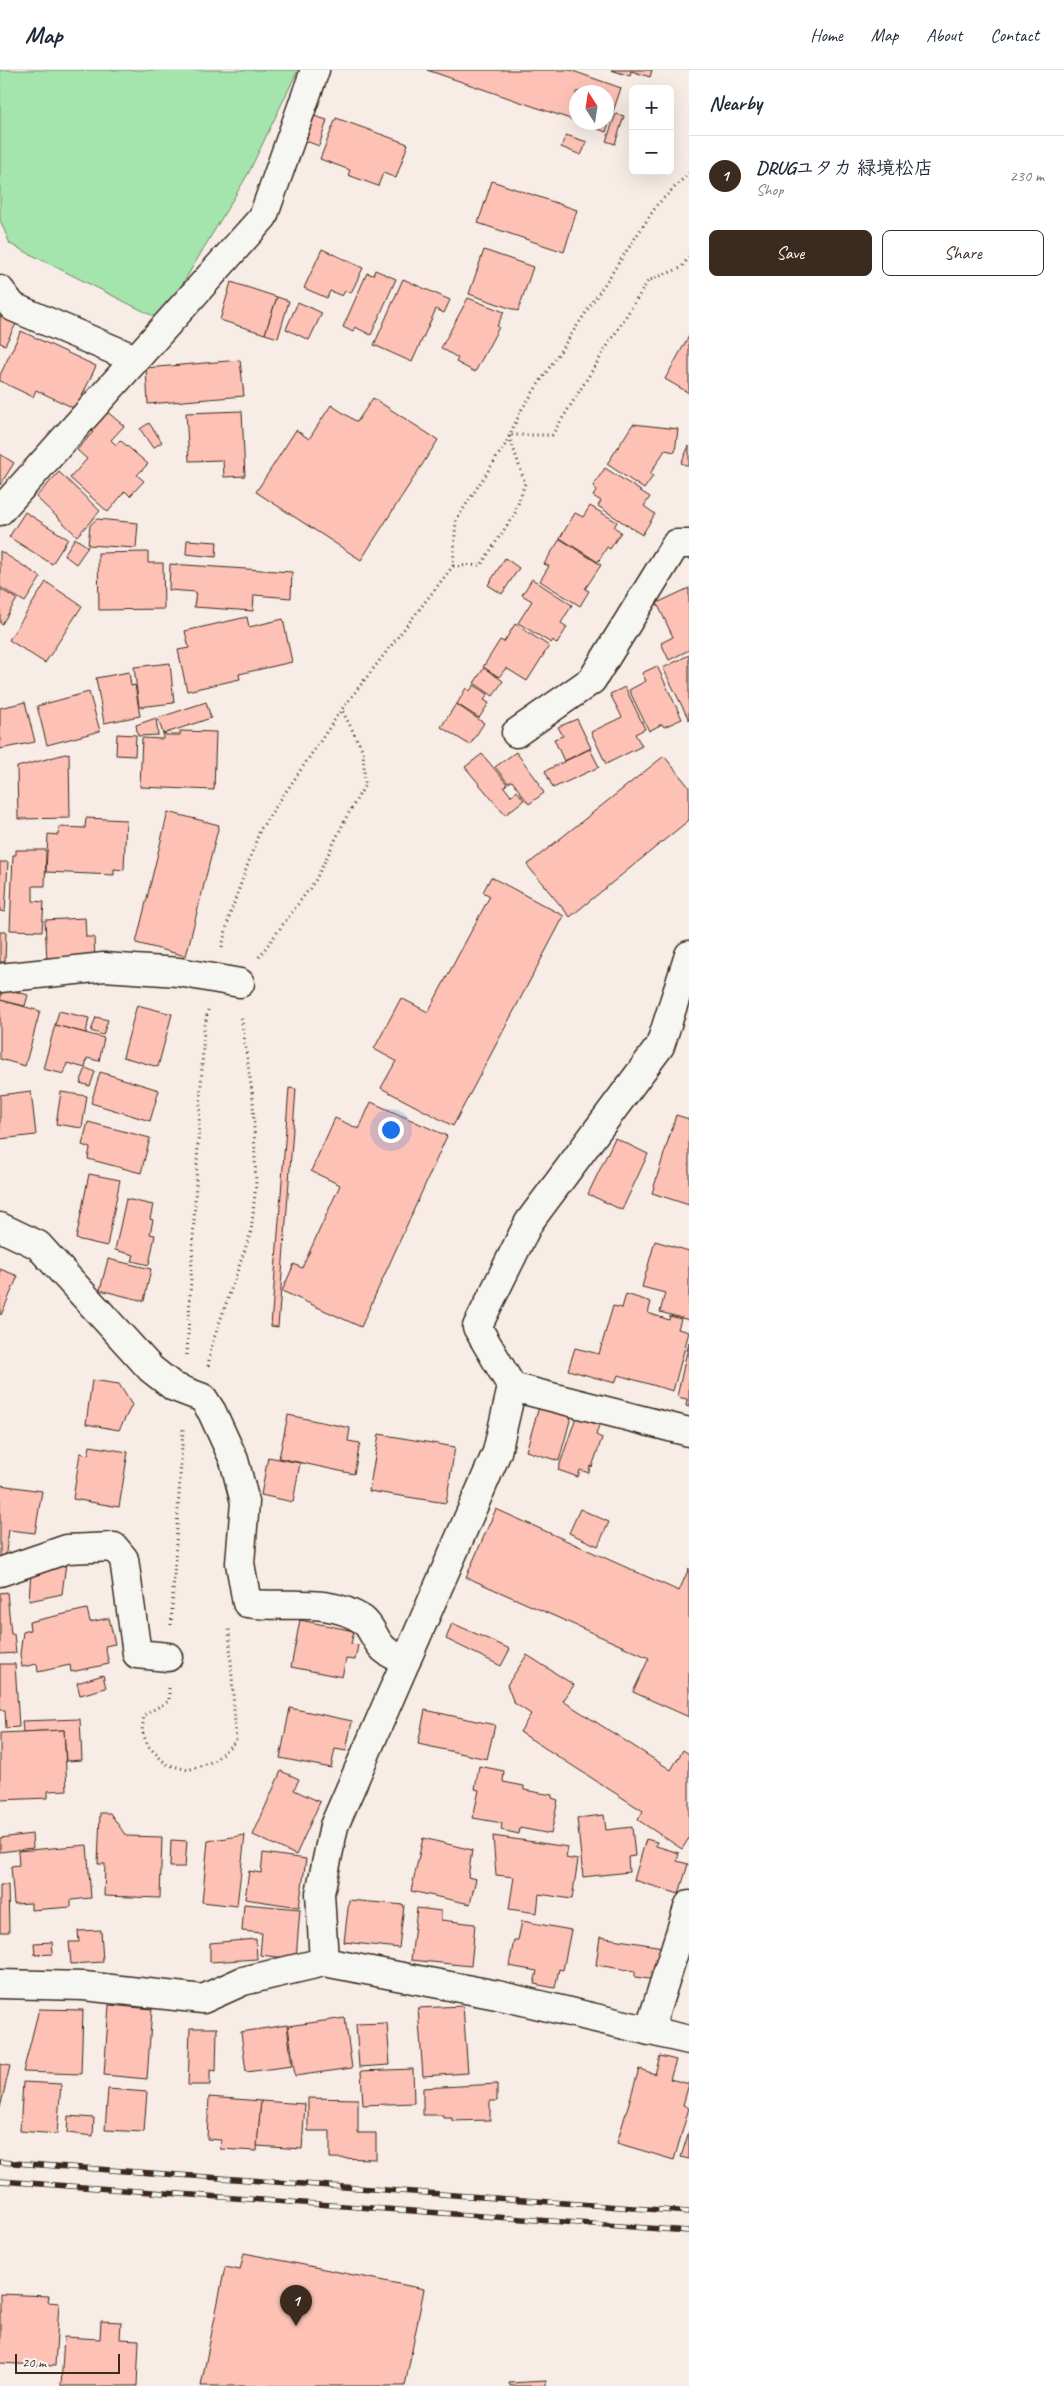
<!DOCTYPE html>
<html lang="en">
<head>
<meta charset="utf-8">
<style>
  :root { --surface:#fff; --page:#f2f2f3; --text:#1f2937; --muted:#747a83; --line:#e0e1e3; --accent:#3b2a1e }
  body { margin:0; font-family:Caveat,"Klee One",sans-serif; background:var(--page); color:var(--text) }
  .controls { position:absolute; right:15px; top:15px; display:grid; overflow:hidden; border-radius:8px; box-shadow:0 5px 20px #0002 }
  .controls button { width:45px; height:45px; display:grid; place-items:center; padding:0; border:0; border-bottom:1px solid var(--line); background:var(--surface); color:var(--text); font:25px sans-serif }
  .compass { position:absolute; left:569px; top:15px; width:45px; height:45px; border-radius:50%; background:var(--surface); box-shadow:0 5px 20px #0002; rotate:348deg }
  .scale { position:absolute; left:15px; bottom:12px; width:105px; box-sizing:border-box; padding-left:5px; border:2px solid #3b2a1e; border-top:0; font-size:14px; line-height:18px; white-space:nowrap; color:#3b2a1e; -webkit-text-stroke:4px #f6f6f2; paint-order:stroke }
  .you { position:absolute; left:390px; top:1059px; width:18px; height:18px; margin:-12px; border:4px solid #fff; border-radius:50%; background:#1a73e8; box-shadow:0 0 0 8px #1a73e833 }
  .badge { display:grid; place-items:center; width:32px; height:32px; border-radius:50%; background:var(--accent); color:#fff; font-size:16px; font-weight:700 }
  .pin { position:absolute; translate:-50% -41px; filter:drop-shadow(0 1px 2px #0008) }
  .pin::after { content:''; position:absolute; top:26px; width:18px; height:15px; background:inherit; clip-path:polygon(0 0,100% 0,50% 100%) }
  .list { margin:0; padding:0; list-style:none }
  h2 { display:flex; justify-content:space-between; align-items:center; height:65px; margin:0; padding:0 20px; font-size:21px }
  h2 small { font-size:16px; font-weight:400; color:var(--muted) }
  .list li { display:grid; grid-template-columns:32px 1fr auto; gap:15px; align-items:center; box-sizing:border-box; height:80px; padding:0 20px; border-top:1px solid var(--line) }
  .list b { display:block; font-size:19px; white-space:nowrap }
  .list p { margin:0; font-size:16px; white-space:nowrap; color:var(--muted) }
  .list em { font-size:16px; font-style:normal; color:var(--muted) }
  .actions { display:flex; gap:10px; padding:15px 20px }
  .actions a { flex:1; padding:11px 0; border:1px solid var(--accent); border-radius:8px; text-align:center; font-size:18px; color:var(--accent) }
  .actions .main { background:var(--accent); color:#fff }
  .map { position:relative; flex:none; width:689px; height:2316px; overflow:hidden }
  header { display:flex; align-items:center; gap:30px; box-sizing:border-box; height:70px; padding:0 25px; background:var(--surface); border-bottom:1px solid var(--line) }
  header strong { font-size:24px }
  nav { display:flex; gap:28px; margin-inline-start:auto; font-size:18px }
  main { display:flex }
  aside { flex:1; background:var(--surface) }
  .map>svg:first-child { display:block }
</style>
</head>
<body>
<header>
<strong>Map</strong>
<nav><a>Home</a><a>Map</a><a>About</a><a>Contact</a></nav>
</header>
<main>
<div class="map">
<svg width="689" height="2316" viewBox="0 0 689 2316">
  <rect width="100%" height="100%" fill="#f7ece6"/>
  <filter id="ink" filterUnits="userSpaceOnUse"><feTurbulence type="fractalNoise" baseFrequency=".02" numOctaves="2"/><feDisplacementMap in="SourceGraphic" scale="10" xChannelSelector="R" yChannelSelector="G"/><feConvolveMatrix kernelMatrix="1 2 1 2 8 2 1 2 1" color-interpolation-filters="sRGB"/></filter>
  <g filter="url(#ink)">
    <polygon fill="#a4e4ad" stroke="#708766" points="0,0 298,0 248,104 161,250 10,174 0,150"/>
    <g fill="#fdc2b5" stroke="#3b2a1e">
      <polygon points="427,0 570,0 621,18 606,62 580,52 606,52 606,22 576,22 576,51"/>
      <polygon points="611,0 652,0 650,7 631,1 630,6"/>
      <polygon points="616,44 624,46 615,74 606,71"/>
      <polygon points="314,46 327,50 319,76 306,71"/>
      <polygon points="336,48 408,74 396,108 383,103 378,116 348,105 350,100 320,89"/>
      <polygon points="566,65 587,72 581,85 561,77"/>
      <polygon points="492,111 577,140 564,182 478,153"/>
      <polygon points="322,179 363,198 351,223 345,221 342,226 330,221 327,228 304,218"/>
      <polygon points="484,180 533,197 518,241 469,224"/>
      <polygon points="375,200 396,209 371,265 355,257 353,262 343,257 367,203 373,205"/>
      <polygon points="403,209 450,230 444,243 436,239 412,292 374,275"/>
      <polygon points="231,212 277,227 265,264 220,250"/>
      <polygon points="277,227 289,231 278,268 265,264"/>
      <polygon points="468,228 504,242 497,256 499,257 475,302 456,292 458,288 441,278"/>
      <polygon points="298,232 322,243 309,270 286,259"/>
      <polygon points="0,246 16,254 5,275 0,273"/>
      <polygon points="21,261 96,296 76,339 36,320 33,327 0,311 0,305"/>
      <polygon points="689,266 689,323 665,309"/>
      <polygon points="240,290 244,326 148,334 146,298"/>
      <polygon points="373,328 438,370 361,490 256,422 296,360 309,369 331,335 357,352"/>
      <polygon points="105,340 124,356 111,370 116,375 120,370 148,394 137,405 144,411 130,426 125,421 108,442 70,408 87,389 77,380 93,362 89,359"/>
      <polygon points="242,341 245,406 224,407 223,390 189,391 186,343"/>
      <polygon points="149,353 162,372 153,378 140,359"/>
      <polygon points="633,354 678,359 675,382 665,380 650,404 653,406 644,419 607,394"/>
      <polygon points="689,376 689,396 681,393"/>
      <polygon points="0,384 14,393 0,415"/>
      <polygon points="605,398 650,427 644,436 655,444 642,465 598,436 601,431 593,426 597,420 593,416"/>
      <polygon points="59,402 100,441 77,466 36,427"/>
      <polygon points="590,436 617,452 614,457 621,462 610,479 607,477 598,492 560,468 575,443 583,447"/>
      <polygon points="25,442 68,469 52,494 9,467"/>
      <polygon points="97,449 138,453 136,478 88,475 90,455"/>
      <polygon points="75,468 88,477 76,494 64,485"/>
      <polygon points="560,469 601,495 585,519 589,521 580,536 540,511 549,496 544,494"/>
      <polygon points="187,470 217,472 216,487 186,484"/>
      <polygon points="0,481 41,507 25,532 0,517"/>
      <polygon points="148,482 148,493 163,493 164,539 99,540 98,483"/>
      <polygon points="505,488 519,498 502,524 488,515"/>
      <polygon points="170,494 292,502 291,528 254,525 253,541 194,537 196,522 169,520"/>
      <polygon points="532,509 572,535 561,553 567,557 557,574 553,570 551,573 518,553 532,531 522,525"/>
      <polygon points="46,512 82,536 45,593 9,570"/>
      <polygon points="689,518 689,580 669,590 661,573 673,567 657,533"/>
      <polygon points="0,519 17,529 2,554 0,553"/>
      <polygon points="247,547 249,557 283,549 292,592 239,604 240,609 187,621 178,580 189,578 185,561"/>
      <polygon points="515,554 549,576 527,611 506,598 499,607 483,597 500,570 504,572"/>
      <polygon points="689,585 689,650 663,598"/>
      <polygon points="170,593 174,633 139,637 134,597"/>
      <polygon points="657,596 682,649 664,657 662,654 649,661 629,620 646,611 642,603"/>
      <polygon points="484,598 503,611 493,626 474,613"/>
      <polygon points="129,602 131,616 135,615 140,646 104,653 96,608"/>
      <polygon points="474,615 488,624 484,630 489,633 479,648 457,634 466,618 470,621"/>
      <polygon points="625,617 645,659 635,664 642,676 606,694 591,662 622,647 610,624"/>
      <polygon points="89,622 100,661 47,675 37,636"/>
      <polygon points="25,632 35,672 0,679 0,638"/>
      <polygon points="206,632 211,648 163,664 158,648"/>
      <polygon points="456,634 484,653 470,675 441,657"/>
      <polygon points="156,648 158,665 138,666 136,655"/>
      <polygon points="577,649 591,678 564,691 554,669 563,666 558,657"/>
      <polygon points="180,661 216,662 214,720 140,717 142,668 163,669 163,665 180,665"/>
      <polygon points="117,664 136,665 135,686 116,685"/>
      <polygon points="590,679 599,697 553,718 545,701"/>
      <polygon points="516,682 540,714 539,715 544,723 529,734 512,711 508,713 495,697"/>
      <polygon points="69,683 70,748 18,749 17,697"/>
      <polygon points="482,684 507,714 504,717 511,726 517,721 524,730 505,745 465,697"/>
      <polygon points="664,686 689,717 689,750 570,847 527,795"/>
      <polygon points="168,742 219,755 186,886 136,873"/>
      <polygon points="86,748 126,750 124,800 114,799 114,805 46,802 48,764 58,765 59,757 85,758"/>
      <polygon points="16,780 46,780 45,816 33,816 33,831 44,832 42,861 10,860 13,785 16,785"/>
      <polygon points="0,792 8,792 5,842 0,841"/>
      <polygon points="491,807 564,846 453,1056 381,1018 396,991 374,979 401,928 428,942 490,826 483,822"/>
      <polygon points="85,848 86,867 94,867 95,890 47,892 45,850"/>
      <polygon points="0,862 6,862 5,892 0,892"/>
      <polygon points="3,918 28,925 25,936 0,930"/>
      <polygon points="0,930 40,941 25,996 0,989"/>
      <polygon points="137,935 172,944 158,997 123,987"/>
      <polygon points="59,941 89,948 86,963 55,955"/>
      <polygon points="96,947 108,950 103,965 91,961"/>
      <polygon points="55,955 104,968 99,991 87,988 85,998 67,993 64,1004 43,999"/>
      <polygon points="86,998 95,1002 90,1016 80,1013"/>
      <polygon points="100,1002 159,1020 150,1051 91,1033"/>
      <polygon points="289,1018 296,1019 278,1257 271,1256"/>
      <polygon points="31,1021 36,1065 0,1069 0,1025"/>
      <polygon points="61,1022 87,1026 82,1058 56,1054"/>
      <polygon points="371,1032 447,1066 361,1257 282,1221 294,1194 302,1198 340,1115 311,1101 335,1048 359,1059"/>
      <polygon points="676,1045 689,1049 689,1135 652,1123"/>
      <polygon points="88,1052 150,1068 141,1103 88,1089 90,1078 82,1075"/>
      <polygon points="615,1068 648,1084 622,1140 588,1124"/>
      <polygon points="89,1104 120,1110 107,1176 76,1169"/>
      <polygon points="126,1129 153,1135 150,1149 153,1150 150,1164 155,1165 149,1195 132,1191 134,1185 115,1180"/>
      <polygon points="655,1171 689,1181 689,1250 660,1242 665,1223 642,1217"/>
      <polygon points="108,1189 151,1199 144,1231 100,1220"/>
      <polygon points="0,1199 18,1206 1,1245 0,1244"/>
      <polygon points="626,1224 651,1232 648,1243 669,1250 670,1246 681,1249 678,1259 689,1262 673,1321 618,1305 615,1313 568,1300 575,1278 599,1284 613,1236 622,1238"/>
      <polygon points="689,1272 689,1337 686,1336 687,1329 677,1327"/>
      <polygon points="92,1310 119,1314 132,1335 119,1360 86,1354"/>
      <polygon points="539,1337 571,1347 559,1391 526,1381"/>
      <polygon points="288,1345 350,1358 348,1371 360,1373 354,1404 279,1388"/>
      <polygon points="576,1347 599,1355 596,1365 602,1368 592,1397 590,1396 589,1403 580,1400 578,1407 558,1400"/>
      <polygon points="379,1364 455,1377 446,1433 369,1421"/>
      <polygon points="90,1376 128,1382 119,1437 73,1429 80,1383 88,1385"/>
      <polygon points="268,1387 300,1393 293,1432 261,1425"/>
      <polygon points="0,1415 42,1421 35,1463 9,1460 5,1489 0,1488"/>
      <polygon points="496,1439 679,1521 689,1498 689,1647 633,1622 649,1588 466,1507"/>
      <polygon points="580,1439 609,1452 598,1476 569,1463"/>
      <polygon points="66,1493 62,1524 29,1531 31,1500"/>
      <polygon points="7,1522 11,1564 14,1564 16,1583 0,1584 0,1523"/>
      <polygon points="87,1539 90,1552 109,1548 115,1574 105,1576 109,1594 71,1602 70,1595 38,1602 37,1594 22,1597 20,1584 23,1562 30,1560 29,1552"/>
      <polygon points="300,1550 354,1561 351,1574 358,1575 355,1590 346,1589 342,1607 291,1597"/>
      <polygon points="452,1553 510,1579 501,1596 446,1569"/>
      <polygon points="527,1585 574,1615 563,1631 671,1700 683,1680 689,1684 689,1768 682,1779 638,1750 643,1741 520,1662 531,1644 514,1633 507,1615"/>
      <polygon points="0,1594 15,1594 19,1657 6,1658 5,1640 0,1640"/>
      <polygon points="103,1605 106,1618 80,1625 77,1613"/>
      <polygon points="290,1638 352,1651 346,1681 335,1679 331,1698 280,1688"/>
      <polygon points="425,1640 495,1655 487,1689 418,1674"/>
      <polygon points="80,1649 82,1690 66,1691 64,1660 23,1662 22,1651"/>
      <polygon points="64,1660 67,1720 48,1721 48,1728 0,1730 0,1663"/>
      <polygon points="479,1696 504,1701 503,1712 524,1716 524,1720 552,1725 552,1728 558,1730 551,1764 520,1758 519,1764 501,1760 502,1753 473,1748 479,1720 475,1719"/>
      <polygon points="281,1701 299,1709 294,1720 320,1732 296,1785 253,1765"/>
      <polygon points="100,1743 110,1743 126,1766 162,1767 160,1828 104,1826 105,1794 98,1794"/>
      <polygon points="604,1745 606,1760 632,1757 635,1786 628,1787 629,1802 583,1807 577,1748"/>
      <polygon points="32,1764 33,1778 0,1782 0,1768"/>
      <polygon points="245,1765 237,1836 202,1832 208,1771"/>
      <polygon points="493,1766 568,1777 566,1788 578,1790 572,1829 539,1824 537,1843 509,1839 514,1807 496,1805"/>
      <polygon points="423,1768 472,1780 468,1807 476,1809 470,1834 411,1821"/>
      <polygon points="646,1769 657,1772 656,1776 679,1783 677,1791 688,1794 679,1824 634,1810"/>
      <polygon points="171,1770 187,1771 185,1797 170,1797"/>
      <polygon points="87,1775 91,1828 71,1830 71,1837 31,1840 31,1833 14,1834 11,1796 19,1795 18,1781"/>
      <polygon points="263,1783 306,1789 299,1837 245,1829 249,1801 261,1803"/>
      <polygon points="0,1815 8,1815 9,1862 0,1862"/>
      <polygon points="349,1830 404,1835 399,1878 344,1872"/>
      <polygon points="244,1834 300,1839 296,1889 260,1885 262,1863 242,1861"/>
      <polygon points="417,1838 441,1841 441,1850 475,1854 471,1896 411,1890"/>
      <polygon points="522,1851 571,1860 563,1900 559,1899 555,1918 534,1914 537,1901 509,1896 514,1870 518,1870"/>
      <polygon points="101,1860 103,1892 71,1894 69,1872 79,1872 78,1861"/>
      <polygon points="600,1867 669,1878 656,1910 635,1907 635,1901 596,1895"/>
      <polygon points="256,1869 257,1889 210,1892 210,1873"/>
      <polygon points="52,1872 53,1884 35,1885 34,1873"/>
      <polygon points="109,1935 152,1939 147,2009 104,2005"/>
      <polygon points="463,1936 468,2003 423,2006 418,1938"/>
      <polygon points="39,1939 83,1940 81,2004 23,2002"/>
      <polygon points="345,1948 352,1998 295,2006 288,1956"/>
      <polygon points="387,1953 390,1995 359,1997 356,1954"/>
      <polygon points="287,1955 292,1996 246,2002 241,1962"/>
      <polygon points="190,1958 217,1958 216,2001 210,2000 210,2015 188,2015"/>
      <polygon points="660,1986 676,1990 670,2009 689,2014 683,2035 689,2038 674,2090 617,2073 639,1999 655,2004"/>
      <polygon points="0,1994 10,1996 0,2038"/>
      <polygon points="413,1999 414,2033 363,2035 361,2001"/>
      <polygon points="23,2012 61,2014 57,2064 20,2061"/>
      <polygon points="497,2014 497,2031 490,2031 490,2050 452,2051 452,2048 443,2048 443,2045 423,2045 423,2018"/>
      <polygon points="108,2019 147,2022 144,2062 105,2060"/>
      <polygon points="209,2027 261,2031 257,2081 220,2079 221,2070 207,2069"/>
      <polygon points="308,2028 358,2029 358,2063 376,2063 376,2089 330,2088 330,2061 308,2061"/>
      <polygon points="261,2031 305,2034 302,2079 257,2076"/>
      <polygon points="68,2046 94,2048 93,2066 67,2063"/>
      <polygon points="689,2061 689,2089 681,2087"/>
      <polygon points="244,2183 424,2219 405,2316 201,2316 225,2197 240,2200"/>
      <polygon points="0,2224 49,2226 48,2232 59,2233 55,2296 0,2293"/>
      <polygon points="101,2251 121,2252 120,2269 139,2270 137,2316 61,2316 64,2267 100,2269"/>
      <polygon points="546,2311 546,2316 510,2316 509,2313"/>
    </g>
    <g fill="none" stroke-linecap="round" stroke-linejoin="round">
      <g stroke="#3b2a1e" stroke-width="31">
        <g id="minor">
          <polyline points="0,220 13,237 135,289"/>
          <polyline points="0,441 263,147 315,0"/>
          <polyline points="516,663 592,610 676,474 689,474"/>
          <polyline points="0,908 104,897 179,902 240,913"/>
          <path d="M0 1157 38 1175 151 1299 174 1317 203 1328 212 1342 234 1390 245 1432 240 1493 247 1533C286 1539 327 1526 363 1550 372 1557 375 1571 383 1578 388 1584 399 1587 406 1591"/>
          <polyline points="512,1317 689,1362"/>
          <polyline points="0,1502 67,1479 114,1477 124,1489 137,1584 168,1587"/>
          <polyline points="324,1892 320,1823 334,1756 497,1382 512,1317 477,1257 529,1152 660,976 689,885"/>
          <polyline points="0,1914 84,1916 203,1929 243,1911 324,1892 497,1925 689,1970"/>
          <polyline points="649,1961 689,1835"/>
        </g>
      </g>
      <g stroke="#3b2a1e" stroke-width="3" stroke-dasharray="1 4" stroke-linecap="butt">
        <polyline points="453,496 481,495 515,443 525,413 509,365 552,365 648,211 681,198 689,187"/>
        <polyline points="222,877 229,847 260,760 342,639 453,496 456,450 505,375 522,339 657,135 689,103"/>
        <polyline points="259,887 315,811 347,746 365,715 363,681 342,640"/>
        <polyline points="187,1285 204,959 208,940"/>
        <polyline points="208,1296 212,1274 251,1162 256,1114 253,1029 241,945"/>
        <polyline points="171,1555 183,1359"/>
        <polyline points="169,1618 169,1631 144,1645 142,1661 148,1676 166,1694 188,1700 214,1691 236,1671 229,1559"/>
      </g>
      <use href="#minor" stroke="#f6f6f2" stroke-width="28"/>
      <g stroke="#3b2a1e" stroke-width="5.5">
        <g id="rail">
          <polyline points="0,2092 689,2142"/>
          <polyline points="0,2111 689,2161"/>
        </g>
      </g>
      <use href="#rail" stroke="#f6f6f2" stroke-width="4" stroke-dasharray="11" stroke-linecap="butt"/>
    </g>
  </g>
</svg>
<div class="controls">
<button>+</button>
<button>−</button>
</div>
<svg class="compass" viewBox="-18 -18 36 36"><path d="M0-13l5 13h-10z" fill="#e53935"/><path d="M0 13l5-13h-10z" fill="#747a83"/></svg>
<div class="scale">20 m</div>
<div class="you"></div>
<div class="pin badge" style="left:296px;top:2256px">1</div>
</div>
<aside>
<h2>Nearby<small></small></h2>
<ul class="list">
<li><span class="badge">1</span><div><b>DRUGユタカ 緑境松店</b><p>Shop</p></div><em>230 m</em></li>
</ul>
<div class="actions"><a class="main">Save</a><a>Share</a></div>
</aside>
</main>
</body>
</html>
